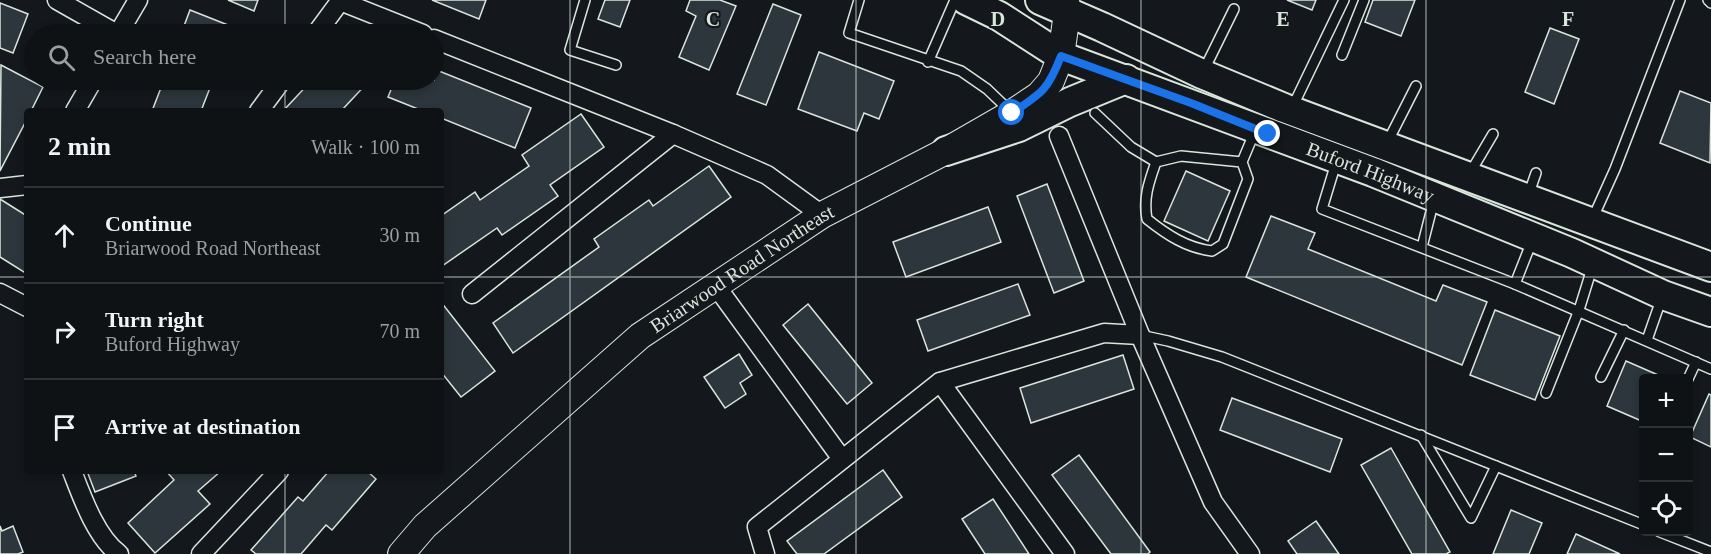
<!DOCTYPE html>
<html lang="en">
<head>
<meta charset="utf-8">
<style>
  :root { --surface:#0f1215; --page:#1d2022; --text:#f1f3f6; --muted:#9b9ea0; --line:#2f3234 }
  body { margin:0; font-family:Georgia,serif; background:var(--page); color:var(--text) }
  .controls { position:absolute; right:18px; bottom:18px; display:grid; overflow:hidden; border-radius:6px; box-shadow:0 3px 9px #0003 }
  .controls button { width:54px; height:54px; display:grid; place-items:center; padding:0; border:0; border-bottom:2px solid var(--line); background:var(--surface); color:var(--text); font:30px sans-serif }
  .stop { position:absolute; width:18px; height:18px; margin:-14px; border:4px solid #1a73e8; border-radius:50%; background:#fff }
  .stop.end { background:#1a73e8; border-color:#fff; box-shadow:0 2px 6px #0008 }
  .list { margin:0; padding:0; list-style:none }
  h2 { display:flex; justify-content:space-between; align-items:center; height:78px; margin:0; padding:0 24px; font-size:26px }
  h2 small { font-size:20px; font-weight:400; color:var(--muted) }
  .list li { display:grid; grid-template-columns:39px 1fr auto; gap:18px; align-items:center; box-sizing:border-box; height:96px; padding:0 24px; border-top:2px solid var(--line) }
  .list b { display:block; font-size:22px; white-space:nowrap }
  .list p { margin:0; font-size:20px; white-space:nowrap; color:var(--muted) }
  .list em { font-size:20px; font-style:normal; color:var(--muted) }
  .icon { flex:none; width:33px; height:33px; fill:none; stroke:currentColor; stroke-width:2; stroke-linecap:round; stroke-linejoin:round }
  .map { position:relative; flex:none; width:1711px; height:554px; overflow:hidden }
  .search { position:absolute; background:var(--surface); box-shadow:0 3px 9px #0003; left:24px; top:24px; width:420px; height:66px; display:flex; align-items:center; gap:15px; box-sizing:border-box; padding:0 21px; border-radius:33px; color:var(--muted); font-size:22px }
  .panel { position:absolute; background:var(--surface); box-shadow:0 3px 9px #0003; left:24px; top:108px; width:420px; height:366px; border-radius:6px }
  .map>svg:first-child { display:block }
</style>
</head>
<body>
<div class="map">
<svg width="1711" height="554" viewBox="0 0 1711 554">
  <rect width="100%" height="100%" fill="#14181c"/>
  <g fill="#2c363c" stroke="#d8e6dc" stroke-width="1.5">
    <polygon points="228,0 258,0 254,11"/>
    <polygon points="432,0 486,0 479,19"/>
    <polygon points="605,0 630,0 620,27 598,19"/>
    <polygon points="690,0 720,0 736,6 709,70 679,57 696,16 686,11"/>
    <polygon points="1287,0 1316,0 1312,10"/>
    <polygon points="1373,0 1415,0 1401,36 1365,22"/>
    <polygon points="0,3 28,14 13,53 0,48"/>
    <polygon points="773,4 801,15 766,105 737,94"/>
    <polygon points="190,10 233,27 231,34 181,34"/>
    <polygon points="1550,28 1579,39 1554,104 1525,92"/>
    <polygon points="819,52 894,81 879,119 864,113 857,131 798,109"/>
    <polygon points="1,65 43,87 31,111 27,111 27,119 0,171"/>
    <polygon points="434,69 531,108 515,148 441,118 441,111 423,111 388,97 395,80 434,80"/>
    <polygon points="164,80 213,80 201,111 152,111"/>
    <polygon points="312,80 370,80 341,111 283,111"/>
    <polygon points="1680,91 1711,103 1710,163 1660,143"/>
    <polygon points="581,114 604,147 550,185 558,196 502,235 497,228 442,266 441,216 475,192 480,200 529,166 522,155"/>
    <polygon points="709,166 731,197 513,353 493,323 599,247 594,239 649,200 653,206"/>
    <polygon points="1186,171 1230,191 1208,241 1164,221"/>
    <polygon points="1047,184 1084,281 1054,293 1017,196"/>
    <polygon points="0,199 27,216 27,274 0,257"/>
    <polygon points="988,207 1001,242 906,277 893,242"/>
    <polygon points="1271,216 1315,233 1308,249 1436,301 1443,285 1487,302 1462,365 1246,277"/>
    <polygon points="1018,284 1030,315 928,351 917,320"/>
    <polygon points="441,302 495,371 461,397 441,372"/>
    <polygon points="808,304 872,383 847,404 783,325"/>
    <polygon points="1495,310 1560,336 1535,400 1470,375"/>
    <polygon points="739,354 752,375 740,383 746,394 725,408 704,377"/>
    <polygon points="1123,355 1134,389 1031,423 1020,388"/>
    <polygon points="1626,361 1665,378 1644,378 1644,422 1607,406"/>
    <polygon points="1709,394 1711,395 1711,447 1690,437"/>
    <polygon points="1232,398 1342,439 1330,472 1220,430"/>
    <polygon points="1391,448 1450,552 1446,554 1412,554 1361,465"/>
    <polygon points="1079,455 1150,552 1148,554 1111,554 1052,475"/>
    <polygon points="883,470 902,497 824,554 797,554 787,541"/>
    <polygon points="87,471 134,471 136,476 95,492"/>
    <polygon points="166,471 221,471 198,491 210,504 155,553 128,523 174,480"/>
    <polygon points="329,471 367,471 376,479 332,530 326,525 301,554 256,554 251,550 298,497 303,501"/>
    <polygon points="993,499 1029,554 985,554 962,519"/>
    <polygon points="1511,510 1542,523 1529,554 1493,554"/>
    <polygon points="1316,521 1339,554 1297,554 1288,541"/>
    <polygon points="0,526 2,531 13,526 23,552 18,554 0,554"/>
    <polygon points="1576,534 1620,554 1567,554"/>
  </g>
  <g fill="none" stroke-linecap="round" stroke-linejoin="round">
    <g stroke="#d8e6dc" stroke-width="12">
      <g id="lane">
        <polyline points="585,0 570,50 616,65"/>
        <polyline points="859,0 849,33 961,71 987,89 1010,111"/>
        <polyline points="1708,0 1711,3"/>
        <polyline points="1342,55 1364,0"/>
        <polyline points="928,62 955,0"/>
        <polyline points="1203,72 1234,9"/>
        <polyline points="1292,108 1344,0"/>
        <polyline points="1095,113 1131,147 1156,162"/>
        <polyline points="1387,143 1416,86"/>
        <path d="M1242 162 1181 156 1156 162C1149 182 1143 198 1147 219 1167 235 1187 248 1212 251L1223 244 1248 179 1242 162 1255 131"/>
        <polyline points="1336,163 1322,209 1515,284 1711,369"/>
        <polyline points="1470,173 1493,134"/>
        <polyline points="1528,196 1536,173"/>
        <polyline points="1592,220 1615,169 1680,0"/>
        <polyline points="1422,247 1434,200"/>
        <polyline points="1515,284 1532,241"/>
        <polyline points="1140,335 1168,341 1222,357 1644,525"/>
        <polyline points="1647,340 1662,297"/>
        <polyline points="1601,377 1624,330"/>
        <polyline points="1688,379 1696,362"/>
        <polyline points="1546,393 1579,310 1593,265"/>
        <polyline points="1421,435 1471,518 1496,466"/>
        <polyline points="1660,532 1711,552"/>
      </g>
    </g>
    <g stroke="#d8e6dc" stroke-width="21">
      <g id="street">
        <polyline points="57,0 117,34"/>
        <polyline points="340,1 423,34"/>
        <polyline points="118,34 138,0"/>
        <polyline points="316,34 341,0"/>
        <polyline points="434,39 673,134 767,175 822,215"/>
        <polyline points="75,111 93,80"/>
        <polyline points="259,111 282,80"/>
        <polyline points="1059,136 1140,335 1213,502 1250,554"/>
        <polyline points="0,188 27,185"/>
        <polyline points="716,286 842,459"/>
        <polyline points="0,293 27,307"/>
        <polyline points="472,294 673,134"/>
        <polyline points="940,382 1065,554"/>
        <path d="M72 471C82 497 96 537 119 554"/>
        <polyline points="201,554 279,471"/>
        <polyline points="765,554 757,527 940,382 1104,333 1140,335"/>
      </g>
    </g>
    <g stroke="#d8e6dc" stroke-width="28">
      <g id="secondary">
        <path id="s1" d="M401 554 425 526 640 336 822 215 946 151 1012 113 1039 95 1051 81 1061 56 1067 13 1066 0"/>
      </g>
    </g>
    <g stroke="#d8e6dc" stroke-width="32">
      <g id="primary">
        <path id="s2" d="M966 0 999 16 1061 56 1373 172 1572 253 1663 295 1711 312"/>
        <polyline points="1040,0 1102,27 1202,74 1284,108 1711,267"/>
        <polyline points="946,151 1019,127 1070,102 1126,79"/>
      </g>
    </g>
    <use href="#lane" stroke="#14181c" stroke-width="9"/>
    <use href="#street" stroke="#14181c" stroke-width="18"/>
    <use href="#secondary" stroke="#14181c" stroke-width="26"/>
    <use href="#primary" stroke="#14181c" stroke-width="28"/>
  </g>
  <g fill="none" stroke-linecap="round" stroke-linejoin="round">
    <path stroke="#1a73e8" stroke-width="8" d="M1012 113C1042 93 1048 90 1061 56L1191 103 1268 134"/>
  </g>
  <path fill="none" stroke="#d8e6dc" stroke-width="1.5" stroke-opacity="0.55" d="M285 0V34M570 0V554M856 0V554M1141 0V554M1426 0V554M285 80V111M0 277H27M441 277H1711M285 471V554"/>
  <g text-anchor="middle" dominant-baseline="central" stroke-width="4.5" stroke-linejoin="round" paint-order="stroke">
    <g font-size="20" fill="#d8e6dc" stroke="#14181c">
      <text stroke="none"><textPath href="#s2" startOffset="441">Buford Highway</textPath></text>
      <text stroke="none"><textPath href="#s1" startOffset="446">Briarwood Road Northeast</textPath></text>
    </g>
  </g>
  <g font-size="20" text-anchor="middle" font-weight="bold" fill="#d8e6dc" stroke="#14181c" stroke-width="4.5" stroke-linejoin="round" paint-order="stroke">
    <text x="713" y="26">C</text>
    <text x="998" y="26">D</text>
    <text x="1283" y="26">E</text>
    <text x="1568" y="26">F</text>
  </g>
</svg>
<div class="controls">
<button>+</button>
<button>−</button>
<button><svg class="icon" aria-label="locate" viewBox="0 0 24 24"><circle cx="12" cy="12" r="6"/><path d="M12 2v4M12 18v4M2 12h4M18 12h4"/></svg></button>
</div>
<div class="stop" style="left:1012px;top:113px"></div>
<div class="stop end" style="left:1268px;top:134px"></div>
<div class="search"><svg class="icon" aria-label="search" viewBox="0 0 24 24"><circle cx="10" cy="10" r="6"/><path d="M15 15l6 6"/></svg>Search here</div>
<section class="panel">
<h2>2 min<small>Walk · 100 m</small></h2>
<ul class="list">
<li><svg class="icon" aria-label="ahead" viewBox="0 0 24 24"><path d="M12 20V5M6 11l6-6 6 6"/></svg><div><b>Continue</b><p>Briarwood Road Northeast</p></div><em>30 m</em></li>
<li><svg class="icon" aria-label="right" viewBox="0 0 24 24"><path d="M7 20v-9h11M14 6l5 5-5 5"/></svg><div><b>Turn right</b><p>Buford Highway</p></div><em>70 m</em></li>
<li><svg class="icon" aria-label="arrive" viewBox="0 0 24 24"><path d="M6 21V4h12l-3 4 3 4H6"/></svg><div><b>Arrive at destination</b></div></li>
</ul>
</section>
</div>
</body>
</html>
